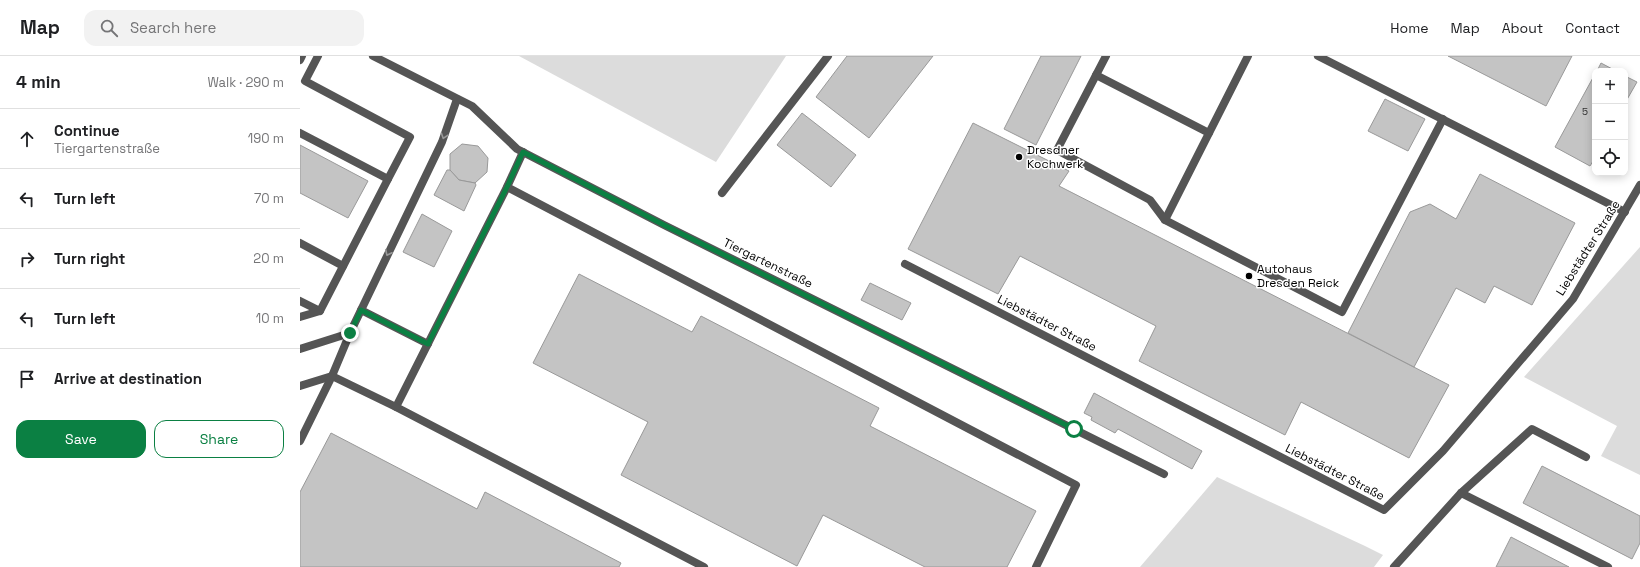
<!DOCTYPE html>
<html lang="en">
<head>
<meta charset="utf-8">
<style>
  :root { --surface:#fff; --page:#f2f2f2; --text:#202124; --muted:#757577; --line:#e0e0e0; --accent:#0b8043 }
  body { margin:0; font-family:"Space Grotesk",sans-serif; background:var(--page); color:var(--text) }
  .controls { position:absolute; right:12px; top:12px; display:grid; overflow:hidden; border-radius:8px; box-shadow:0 2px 10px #0003 }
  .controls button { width:36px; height:36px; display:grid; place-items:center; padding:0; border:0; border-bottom:1px solid var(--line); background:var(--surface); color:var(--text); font:20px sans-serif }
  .stop { position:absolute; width:12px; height:12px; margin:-9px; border:3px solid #0b8043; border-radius:50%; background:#fff }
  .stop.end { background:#0b8043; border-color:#fff; box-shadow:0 1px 4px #0008 }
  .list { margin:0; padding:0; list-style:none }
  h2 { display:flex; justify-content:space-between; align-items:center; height:52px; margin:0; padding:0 16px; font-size:17px }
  h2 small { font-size:13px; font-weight:400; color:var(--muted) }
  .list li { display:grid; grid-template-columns:26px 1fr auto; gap:12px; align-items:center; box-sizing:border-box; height:60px; padding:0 16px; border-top:1px solid var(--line) }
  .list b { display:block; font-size:15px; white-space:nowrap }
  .list p { margin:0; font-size:13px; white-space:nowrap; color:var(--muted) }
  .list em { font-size:13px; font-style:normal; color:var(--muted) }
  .actions { display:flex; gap:8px; padding:12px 16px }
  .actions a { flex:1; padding:9px 0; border:1px solid var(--accent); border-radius:12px; text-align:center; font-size:14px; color:var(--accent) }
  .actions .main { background:var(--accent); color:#fff }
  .icon { flex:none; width:22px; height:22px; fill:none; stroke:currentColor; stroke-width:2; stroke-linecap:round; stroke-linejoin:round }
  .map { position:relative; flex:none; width:1340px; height:511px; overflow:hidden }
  header { display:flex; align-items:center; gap:24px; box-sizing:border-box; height:56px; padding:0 20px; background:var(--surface); border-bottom:1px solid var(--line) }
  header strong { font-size:19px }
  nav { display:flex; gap:22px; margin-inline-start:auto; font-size:14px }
  .search { width:280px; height:36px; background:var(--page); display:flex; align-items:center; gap:10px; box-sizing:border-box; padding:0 14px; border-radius:12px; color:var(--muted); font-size:15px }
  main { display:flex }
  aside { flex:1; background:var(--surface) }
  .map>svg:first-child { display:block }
</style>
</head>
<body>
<header>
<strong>Map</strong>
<div class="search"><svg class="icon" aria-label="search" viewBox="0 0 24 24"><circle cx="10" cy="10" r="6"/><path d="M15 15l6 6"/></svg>Search here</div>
<nav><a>Home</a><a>Map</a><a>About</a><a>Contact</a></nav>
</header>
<main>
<aside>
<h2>4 min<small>Walk · 290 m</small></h2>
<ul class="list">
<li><svg class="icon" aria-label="ahead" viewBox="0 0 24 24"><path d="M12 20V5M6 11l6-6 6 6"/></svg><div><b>Continue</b><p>Tiergartenstraße</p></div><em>190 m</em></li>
<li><svg class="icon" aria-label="left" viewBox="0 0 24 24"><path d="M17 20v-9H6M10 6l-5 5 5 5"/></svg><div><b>Turn left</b></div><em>70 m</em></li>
<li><svg class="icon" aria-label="right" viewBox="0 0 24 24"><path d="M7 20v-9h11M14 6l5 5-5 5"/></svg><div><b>Turn right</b></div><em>20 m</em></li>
<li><svg class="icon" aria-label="left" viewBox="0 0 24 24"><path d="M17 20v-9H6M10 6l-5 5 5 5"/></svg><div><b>Turn left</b></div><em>10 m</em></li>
<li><svg class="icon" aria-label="arrive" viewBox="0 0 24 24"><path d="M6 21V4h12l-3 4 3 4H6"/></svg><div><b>Arrive at destination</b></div></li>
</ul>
<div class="actions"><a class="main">Save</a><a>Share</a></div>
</aside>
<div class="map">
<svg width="1340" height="511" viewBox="0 0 1340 511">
  <rect width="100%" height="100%" fill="#fff"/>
  <g fill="#dcdcdc">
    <polygon points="219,0 486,0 416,106"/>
    <polygon points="1340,191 1340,419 1301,400 1317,370 1224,321"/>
    <polygon points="917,421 1065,490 1083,499 1074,511 840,511"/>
  </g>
  <g fill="#c4c4c4" stroke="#999">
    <polygon points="547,0 633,0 569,82 516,41"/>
    <polygon points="741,0 781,0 736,89 704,73"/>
    <polygon points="1148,0 1272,0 1246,50"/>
    <polygon points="1301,7 1316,15 1297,15"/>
    <polygon points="1295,18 1295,102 1290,110 1255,91"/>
    <polygon points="1325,20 1337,26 1325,47"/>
    <polygon points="1085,43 1125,63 1108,95 1068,75"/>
    <polygon points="502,57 556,99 531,131 477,89"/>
    <polygon points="673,67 769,115 759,130 1149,329 1109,402 1001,346 985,379 839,305 856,270 720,200 698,238 608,193"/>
    <polygon points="162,88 178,90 188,102 187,116 175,127 159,124 150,114 150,98"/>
    <polygon points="0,89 68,125 48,162 0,137"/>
    <polygon points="147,114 150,114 159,124 175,127 176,129 164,155 134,139"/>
    <polygon points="1180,118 1275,167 1232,249 1194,230 1185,247 1156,232 1114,311 1048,277 1110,156 1130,148 1156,163"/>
    <polygon points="122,158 152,175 134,211 103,196"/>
    <polygon points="279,218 392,276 401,260 579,352 570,370 736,455 707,511 625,511 523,459 497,510 321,419 348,366 233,307"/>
    <polygon points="570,227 611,247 602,264 561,244"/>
    <polygon points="794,337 902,395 892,413 818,373 815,377 791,364 792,361 784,357"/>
    <polygon points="31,377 177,453 185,436 321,507 319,511 0,511 0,436"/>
    <polygon points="1242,410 1340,460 1340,487 1332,503 1223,447"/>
    <polygon points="1211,481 1269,511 1196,511"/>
  </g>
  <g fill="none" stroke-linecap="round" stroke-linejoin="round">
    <g stroke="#555" stroke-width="8">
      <polyline points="73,0 172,50 217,93 364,169 864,418"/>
      <polyline points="806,0 757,94 850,144 865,164 1042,256 1143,63"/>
      <polyline points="1018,0 1325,156"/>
      <polyline points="0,4 2,0"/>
      <polyline points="796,19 909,77"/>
      <polyline points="0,77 88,123 110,81 5,25 18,0"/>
      <polyline points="223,96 207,131 96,351 404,511"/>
      <polyline points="207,131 776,429 736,511"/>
      <polyline points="422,137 528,0"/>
      <polyline points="865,164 948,0"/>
      <polyline points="0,187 43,210"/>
      <polyline points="605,208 1084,454 1143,395 1273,243 1340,129"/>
      <polyline points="0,245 20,255"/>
      <polyline points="61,254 128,288"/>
      <polyline points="0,261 20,255 88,123"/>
      <polyline points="0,293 50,277"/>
      <polyline points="0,330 32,320 96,351"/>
      <polyline points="0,385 32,320 50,277 142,86 157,43"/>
      <polyline points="1161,437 1308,511"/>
      <polyline points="1094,511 1161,437 1232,373 1286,401"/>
    </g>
  </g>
  <defs><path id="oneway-chevron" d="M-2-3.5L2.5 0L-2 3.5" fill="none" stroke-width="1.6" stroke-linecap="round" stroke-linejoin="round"/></defs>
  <g stroke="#999">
    <use href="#oneway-chevron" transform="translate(144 80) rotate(109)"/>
    <use href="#oneway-chevron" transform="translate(88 197) rotate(116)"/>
  </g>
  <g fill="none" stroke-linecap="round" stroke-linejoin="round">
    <polyline stroke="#0b8043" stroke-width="5" points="50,277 61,254 128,288 207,131 223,96 364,169 774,373"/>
  </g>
  <g fill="#000" stroke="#fff" stroke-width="1.5">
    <circle cx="719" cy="101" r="4"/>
    <circle cx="949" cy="220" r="4"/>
  </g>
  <g text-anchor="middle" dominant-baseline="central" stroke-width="3" stroke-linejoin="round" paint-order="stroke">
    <g font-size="10" fill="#313131">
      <text x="1285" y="55">5</text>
    </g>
    <g font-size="12" fill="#000" stroke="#fff" text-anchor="start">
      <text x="727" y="94">Dresdner<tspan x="727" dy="14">Kochwerk</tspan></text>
      <text x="957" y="213">Autohaus<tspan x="957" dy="14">Dresden Reick</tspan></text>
    </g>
    <g font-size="12" fill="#000" stroke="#fff">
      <text transform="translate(1288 192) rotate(-58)">Liebstädter Straße</text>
      <text transform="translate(468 207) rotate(26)">Tiergartenstraße</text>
      <text transform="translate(747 267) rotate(27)">Liebstädter Straße</text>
      <text transform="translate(1035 416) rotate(27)">Liebstädter Straße</text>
    </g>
  </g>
</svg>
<div class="controls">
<button>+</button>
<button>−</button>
<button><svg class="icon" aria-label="locate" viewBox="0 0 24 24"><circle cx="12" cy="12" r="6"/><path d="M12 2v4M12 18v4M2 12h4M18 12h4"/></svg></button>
</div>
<div class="stop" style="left:774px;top:373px"></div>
<div class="stop end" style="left:50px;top:277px"></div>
</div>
</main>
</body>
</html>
